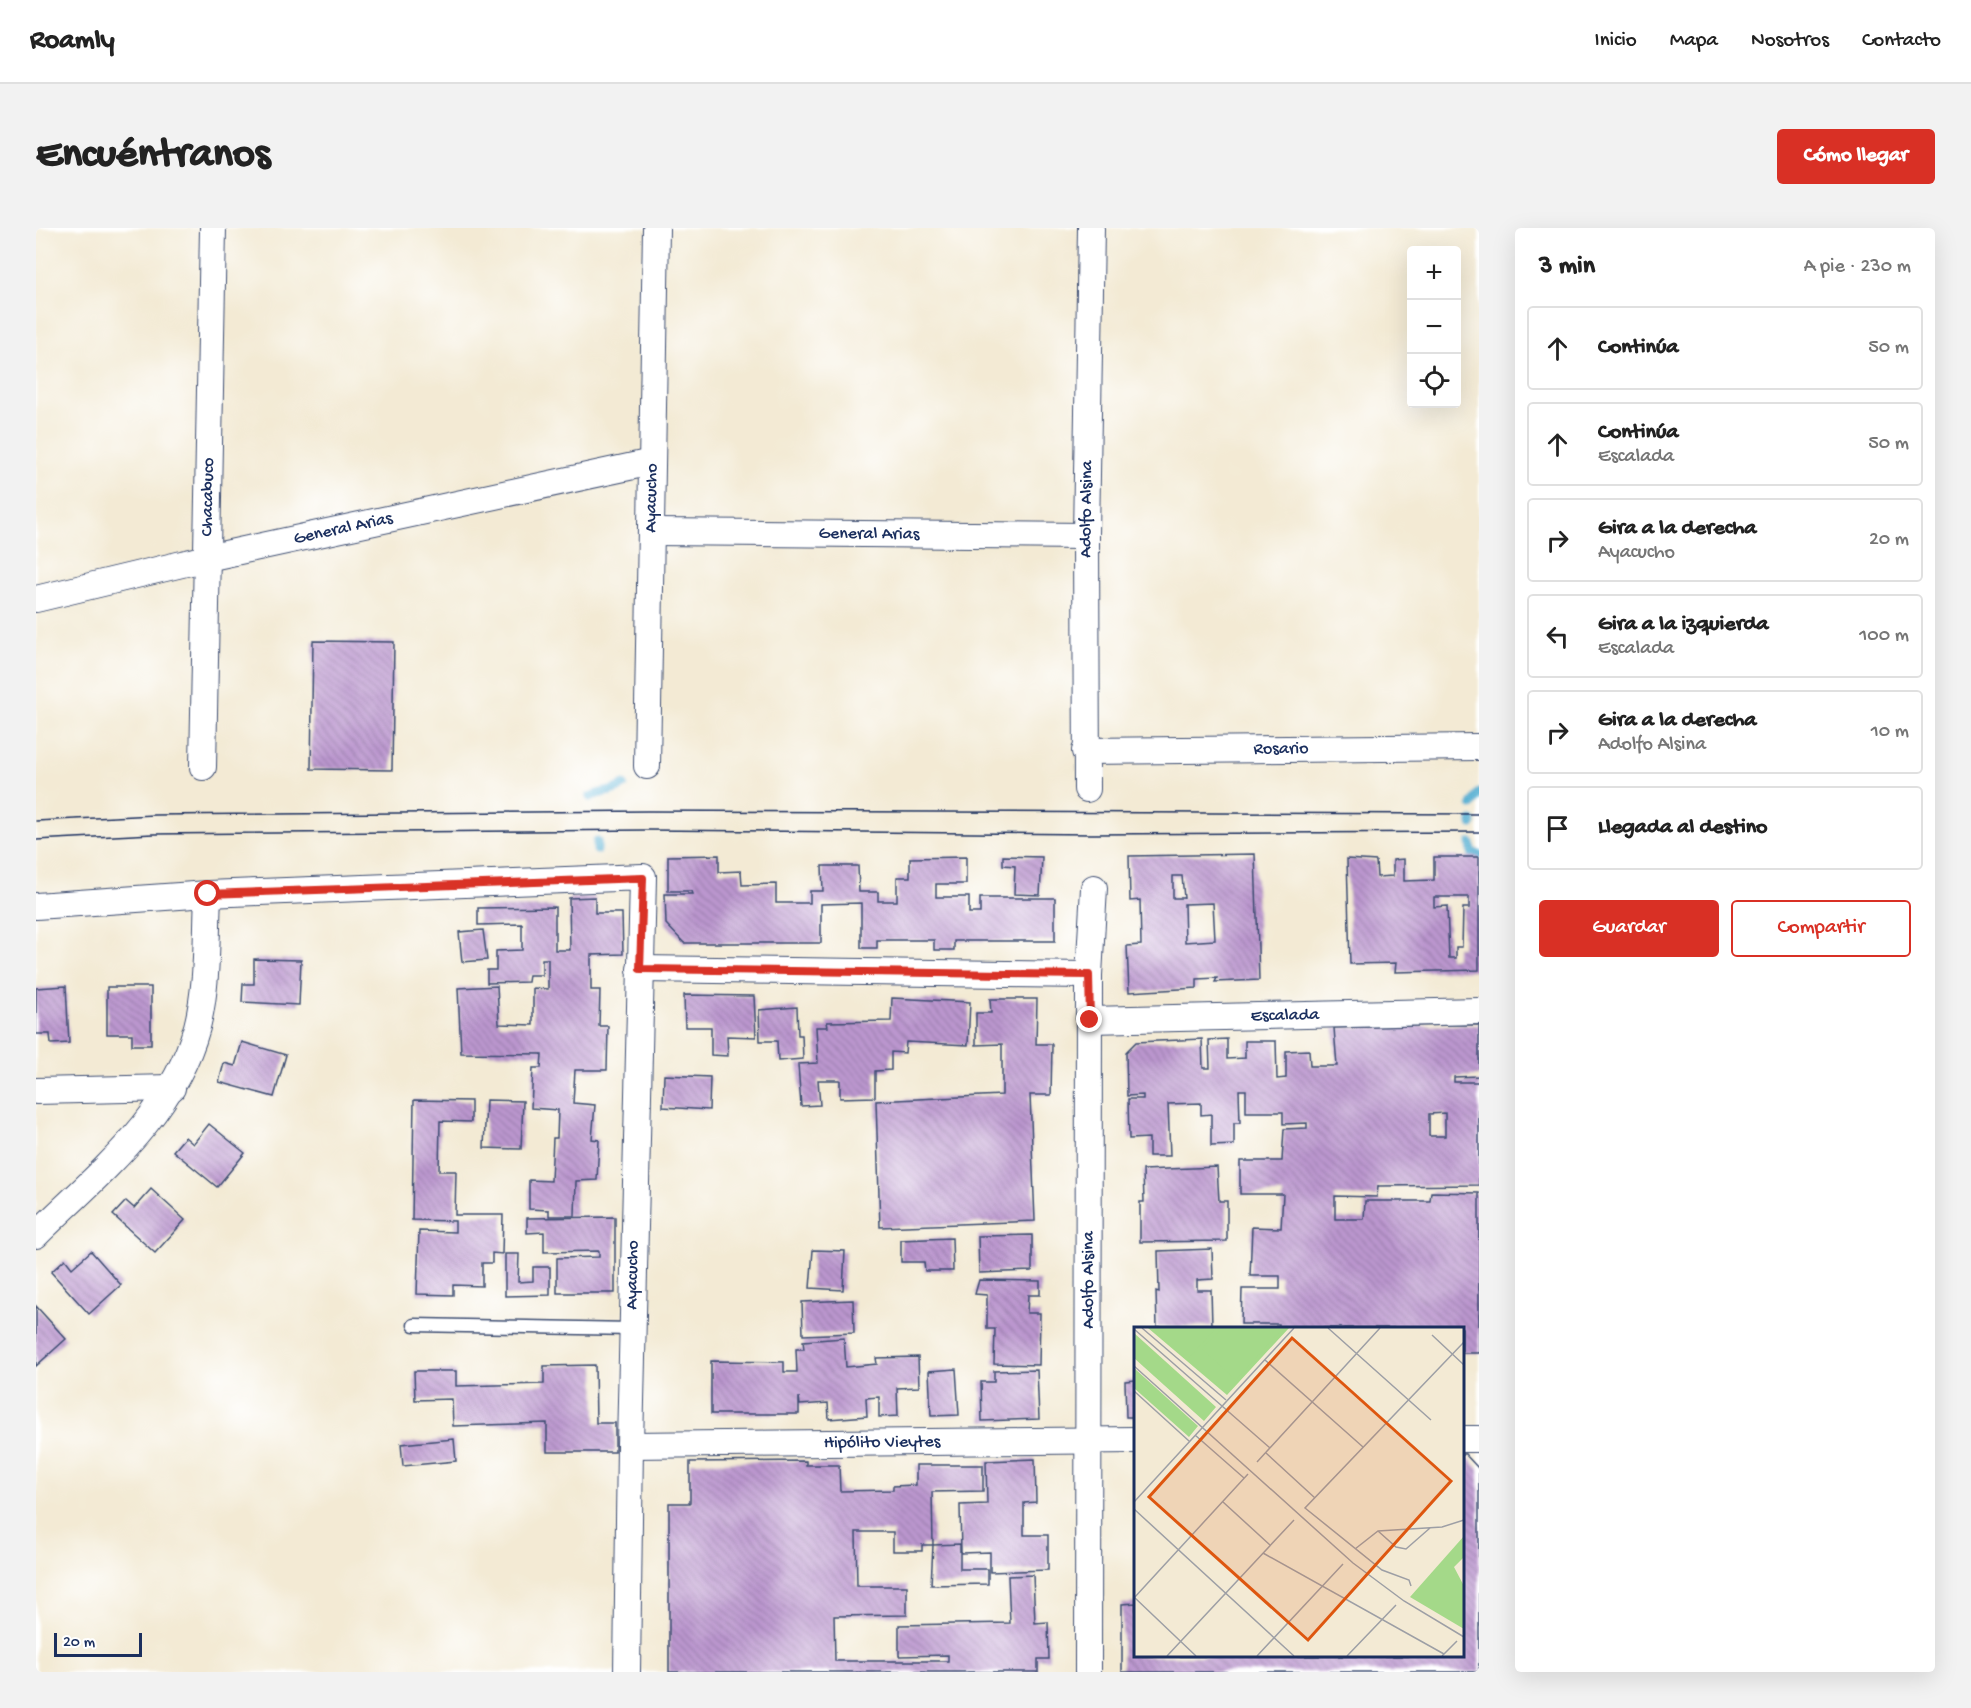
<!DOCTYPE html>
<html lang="es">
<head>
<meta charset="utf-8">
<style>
  :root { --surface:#fff; --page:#f2f2f2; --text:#222; --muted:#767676; --line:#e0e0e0; --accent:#d93025 }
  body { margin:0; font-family:"Gochi Hand",sans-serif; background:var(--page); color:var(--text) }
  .controls { position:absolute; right:18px; top:18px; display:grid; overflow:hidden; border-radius:6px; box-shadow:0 6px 24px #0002 }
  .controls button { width:54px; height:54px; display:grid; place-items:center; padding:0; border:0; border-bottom:2px solid var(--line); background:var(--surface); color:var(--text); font:30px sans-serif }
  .scale { position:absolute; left:18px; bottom:15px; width:88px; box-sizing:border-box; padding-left:6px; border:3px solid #1b2f5e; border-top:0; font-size:16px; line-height:21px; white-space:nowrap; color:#1b2f5e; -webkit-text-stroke:4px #fff; paint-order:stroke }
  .stop { position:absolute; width:18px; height:18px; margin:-14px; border:4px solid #d93025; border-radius:50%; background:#fff }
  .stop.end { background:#d93025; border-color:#fff; box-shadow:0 2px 6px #0008 }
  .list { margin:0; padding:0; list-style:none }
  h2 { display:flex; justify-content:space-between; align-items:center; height:78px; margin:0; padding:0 24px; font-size:26px }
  h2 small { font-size:20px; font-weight:400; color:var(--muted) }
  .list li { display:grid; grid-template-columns:39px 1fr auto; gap:18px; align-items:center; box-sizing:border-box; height:84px; margin:0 12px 12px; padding:0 12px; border:2px solid var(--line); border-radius:6px }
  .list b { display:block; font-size:22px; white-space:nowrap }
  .list p { margin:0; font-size:20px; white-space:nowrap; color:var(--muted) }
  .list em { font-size:20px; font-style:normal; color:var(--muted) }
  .actions { display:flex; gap:12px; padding:18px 24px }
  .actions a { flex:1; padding:14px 0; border:2px solid var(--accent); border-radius:6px; text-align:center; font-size:21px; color:var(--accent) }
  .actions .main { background:var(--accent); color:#fff }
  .icon { flex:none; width:33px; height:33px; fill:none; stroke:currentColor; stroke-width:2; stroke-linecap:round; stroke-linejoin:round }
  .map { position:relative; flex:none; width:1443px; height:1444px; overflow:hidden; border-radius:6px }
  header { display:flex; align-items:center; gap:36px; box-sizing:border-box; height:84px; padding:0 30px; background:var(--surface); border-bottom:2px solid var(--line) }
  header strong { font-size:28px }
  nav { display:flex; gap:33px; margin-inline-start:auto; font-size:21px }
  .intro { display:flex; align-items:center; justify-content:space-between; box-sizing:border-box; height:144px; padding:0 36px }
  h1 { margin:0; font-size:42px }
  .button { padding:15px 27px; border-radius:6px; background:var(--accent); color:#fff; font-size:21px; font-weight:700 }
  main { display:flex; gap:36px; padding:0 36px }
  aside { flex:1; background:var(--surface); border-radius:6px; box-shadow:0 6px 24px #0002 }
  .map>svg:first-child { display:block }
</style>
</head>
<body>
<header>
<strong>Roamly</strong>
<nav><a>Inicio</a><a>Mapa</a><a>Nosotros</a><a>Contacto</a></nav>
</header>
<div class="intro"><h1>Encuéntranos</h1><a class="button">Cómo llegar</a></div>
<main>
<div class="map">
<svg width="1443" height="1444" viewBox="0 0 1443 1444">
  <defs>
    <pattern id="building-back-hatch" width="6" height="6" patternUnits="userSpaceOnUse" patternTransform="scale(1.5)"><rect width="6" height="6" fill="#bc97cf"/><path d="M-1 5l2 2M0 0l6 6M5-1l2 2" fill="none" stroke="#987cab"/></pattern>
  </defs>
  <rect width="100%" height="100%" fill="#fff"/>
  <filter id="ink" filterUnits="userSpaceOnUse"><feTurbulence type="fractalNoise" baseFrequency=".0167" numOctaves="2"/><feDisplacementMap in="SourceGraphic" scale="12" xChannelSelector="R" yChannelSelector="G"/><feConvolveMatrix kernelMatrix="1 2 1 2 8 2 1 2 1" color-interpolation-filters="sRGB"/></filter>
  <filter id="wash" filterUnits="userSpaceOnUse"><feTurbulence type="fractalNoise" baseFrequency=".008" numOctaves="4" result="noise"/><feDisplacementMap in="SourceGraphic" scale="24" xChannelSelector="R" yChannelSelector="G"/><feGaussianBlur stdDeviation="1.35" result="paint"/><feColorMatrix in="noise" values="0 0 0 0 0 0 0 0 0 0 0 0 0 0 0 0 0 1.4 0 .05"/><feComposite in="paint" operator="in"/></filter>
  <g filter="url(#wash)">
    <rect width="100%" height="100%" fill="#f3ead4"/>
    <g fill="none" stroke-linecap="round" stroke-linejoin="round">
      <g stroke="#53aed1" stroke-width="9">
        <path d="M554 569C567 562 575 566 588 557"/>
        <polyline points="1436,577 1443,565"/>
        <polyline points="1436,593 1436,596"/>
        <polyline points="561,613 561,622"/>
        <polyline points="1435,615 1436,625 1443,627"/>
      </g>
    </g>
    <g id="blocks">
      <g fill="url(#building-back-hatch)" fill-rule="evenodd">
        <polygon points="277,413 358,414 356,542 275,541"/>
        <path d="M1219 626 1223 752 1179 754 1181 750 1161 751V760L1093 764 1091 718 1105 717 1104 672 1094 673 1093 628ZM1137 648H1146L1148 670H1137ZM1177 675 1179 712 1149 714 1148 676Z"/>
        <polygon points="683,627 683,644 705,643 706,657 740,656 740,675 774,675 774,663 787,663 786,638 822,638 823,664 842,664 842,673 861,673 861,649 874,649 874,630 930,629 930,656 900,656 900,669 933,669 933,685 944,685 944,670 1019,670 1019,713 918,713 918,722 898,722 898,712 841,712 841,720 825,720 825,675 785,676 785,715 648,715 630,696 629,666 656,666 655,663 632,663 632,628"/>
        <polygon points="967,628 1006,629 1004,667 978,666 979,638 967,637"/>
        <path d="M1398 629H1443V742L1359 744 1360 735 1314 736 1311 631 1340 633 1341 649 1357 648V632L1368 631V653L1398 652ZM1398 669H1433V680H1427L1426 719H1420V730H1413L1411 678 1398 679Z"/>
        <polygon points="559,669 559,685 586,685 587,726 555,727 555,762 564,762 563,798 572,798 571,842 539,842 537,875 559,877 556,911 563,912 561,952 540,953 539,988 513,988 513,982 493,981 493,952 515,953 517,910 521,910 522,882 495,880 497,840 505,840 506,826 425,825 422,760 461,758 463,796 497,797 497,760 512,761 512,731 506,731 506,747 493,747 492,754 451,755 451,742 460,742 460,723 486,722 486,696 442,697 442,680 519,679 519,722 534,722 533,670"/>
        <polygon points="447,702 451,732 426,734 423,704"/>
        <polygon points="218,731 265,732 263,777 206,774 207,756 218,756"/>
        <polygon points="30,758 33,815 15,816 14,806 0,806 0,760"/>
        <polygon points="71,759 115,759 115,817 96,817 96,806 71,806"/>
        <polygon points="648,767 718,768 720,809 691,808 692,828 675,827 675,799 649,799"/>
        <polygon points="856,770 934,774 932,817 870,814 869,825 855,824 855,842 839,843 839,869 804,870 804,852 782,852 784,877 765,878 762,836 782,835 780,799 792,799 791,794 855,793"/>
        <polygon points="954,771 1001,771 1000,816 1016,816 1015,867 994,867 999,993 844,999 840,873 966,867 966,816 940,817 940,785 955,785"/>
        <polygon points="761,779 762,807 766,807 767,831 742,833 741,813 724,813 723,782"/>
        <path d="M1417 797H1443V848L1418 849V854H1443V957L1342 958 1341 969 1299 968V991H1328L1329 973H1394L1395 964 1443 965V1125H1426V1100H1243V1096H1205L1206 1061H1244V1048H1214L1216 999 1245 1000 1247 966H1204V933H1246L1248 901 1271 900V895L1247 896V884H1210V862H1203L1204 895H1198V917L1175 918V886L1165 887V875L1132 876 1134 928H1113V910L1093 911 1092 871H1107V867L1091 868 1090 824 1100 814 1166 811 1167 840H1174L1173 812 1191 811V831L1209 830V813H1240L1241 851 1250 850V823L1273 822 1274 838H1301L1298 800ZM1409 885V908H1393V886Z"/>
        <polygon points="206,814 250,827 238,869 183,854 188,835 199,838"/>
        <polygon points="628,847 674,849 673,882 627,879"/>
        <polygon points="378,872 435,873 435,894 404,893 403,943 420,943 419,987 467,987 466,1026 456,1025 456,1035 446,1035 446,1058 417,1057 417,1067 381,1066 383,1003 419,1004 419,993 376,992"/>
        <polygon points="450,872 487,873 485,921 448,920"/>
        <polygon points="173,896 209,925 181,959 137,923 149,909 157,916"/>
        <polygon points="1181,939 1183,973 1191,973 1191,1013 1104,1014 1104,974 1108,974 1107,942"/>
        <polygon points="115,961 149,992 119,1025 77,987 90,973 98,980"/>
        <polygon points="579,989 579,1065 521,1065 521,1030 563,1029 563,1023 508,1024 508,1004 491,1005 491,990"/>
        <polygon points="996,1007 996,1043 943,1045 942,1008"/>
        <polygon points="916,1010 917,1043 889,1043 888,1034 865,1034 865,1012"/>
        <polygon points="1176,1021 1177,1051 1161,1052 1161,1062 1175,1062 1176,1098 1121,1099 1120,1063 1123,1064 1122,1023"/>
        <polygon points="777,1022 809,1023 807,1062 774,1060"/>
        <polygon points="55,1023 85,1057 53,1086 15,1044 29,1031 36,1040"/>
        <polygon points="469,1026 483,1026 482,1054 497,1053 497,1039 514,1039 514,1067 469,1068"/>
        <polygon points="943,1052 1004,1053 1004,1067 992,1067 991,1085 1004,1085 1003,1137 958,1136 959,1101 951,1101 951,1067 939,1066"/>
        <polygon points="817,1072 818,1105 767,1107 766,1074"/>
        <polygon points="0,1078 30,1111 0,1138"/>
        <polygon points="808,1110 810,1139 841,1136 840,1130 882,1129 883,1159 861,1160 862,1188 843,1189 843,1169 830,1170 831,1188 793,1191 792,1175 764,1177 763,1169 763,1186 675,1186 675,1133 748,1134 748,1144 761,1144 760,1121 768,1121 767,1113"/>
        <polygon points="559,1137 560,1195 579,1195 579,1224 511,1224 511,1195 417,1198 416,1171 379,1172 378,1143 420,1143 420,1158 508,1156 508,1138"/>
        <polygon points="920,1141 923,1187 895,1188 893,1143"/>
        <polygon points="1001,1142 1003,1191 946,1193 945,1154 958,1154 958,1143"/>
        <polygon points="1100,1152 1100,1189 1090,1189 1089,1153"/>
        <polygon points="418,1211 420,1233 367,1238 365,1216"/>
        <polygon points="1426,1226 1429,1226 1443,1241 1443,1444 1086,1444 1086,1376 1100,1375 1100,1428 1426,1428"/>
        <polygon points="999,1231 1000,1274 988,1275 988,1307 1012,1307 1012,1342 954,1344 954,1324 925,1325 924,1277 951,1276 950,1233"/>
        <polygon points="770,1233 770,1237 803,1237 804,1263 857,1262 857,1258 880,1257 880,1237 947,1237 947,1263 896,1264 897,1317 924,1316 924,1341 952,1341 952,1356 895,1357 897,1317 886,1317 886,1323 857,1323 857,1304 820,1304 821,1358 871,1358 871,1387 798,1388 799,1433 912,1433 912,1427 863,1428 863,1397 974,1395 972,1348 997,1347 999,1395 1012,1394 1013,1431 1002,1431 1002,1444 633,1444 633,1275 654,1275 654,1234"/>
      </g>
    </g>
  </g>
  <g filter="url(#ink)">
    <use href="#blocks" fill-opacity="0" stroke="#3b4b70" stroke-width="1.5"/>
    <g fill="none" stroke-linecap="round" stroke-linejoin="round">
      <g stroke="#3b4b70" stroke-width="15">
        <polyline id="service" points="378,1097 596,1101"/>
      </g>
      <g stroke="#3b4b70" stroke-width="28">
        <g id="minor">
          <path id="s1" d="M615 304 1050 308"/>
          <path id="s2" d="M0 371 171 330 616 234"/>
          <path id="s3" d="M1049 523 1443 519"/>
          <path id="s4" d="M611 538 620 0"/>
          <path id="s5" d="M167 539 177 0"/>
          <path id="s6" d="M1051 561 1050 308 1055 0"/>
          <polyline points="0,678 172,666 607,649 594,1217 591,1444"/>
          <polyline points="604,741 1053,747"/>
          <path id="s7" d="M1054 792 1443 783"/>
          <polyline points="0,863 136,860"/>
          <path d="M0 1007C62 946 137 887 161 799 172 756 170 710 172 666"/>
          <polyline points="1426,1211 1443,1211"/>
          <path id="s8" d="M594 1217 1100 1212"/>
          <path id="s9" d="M1052 1444 1053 747 1058 660"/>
        </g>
      </g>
      <use href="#service" stroke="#fff" stroke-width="12"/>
      <use href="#minor" stroke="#fff" stroke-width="26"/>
      <g stroke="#1b2f5e" stroke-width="1.5">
        <polyline points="0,593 118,587 612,583 1443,586"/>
        <polyline points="0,612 117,606 610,602 1056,606 1443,604"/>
      </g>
    </g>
  </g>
  <g fill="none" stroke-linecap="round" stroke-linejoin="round" filter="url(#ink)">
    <polyline stroke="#d93025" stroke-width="8" points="172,666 607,650 604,741 1053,747 1054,792"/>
  </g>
  <g text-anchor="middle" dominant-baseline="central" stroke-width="4.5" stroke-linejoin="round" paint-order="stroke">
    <g font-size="18" fill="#1b2f5e" stroke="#fff">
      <text stroke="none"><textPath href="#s5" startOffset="270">Chacabuco</textPath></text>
      <text stroke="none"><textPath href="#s4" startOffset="268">Ayacucho</textPath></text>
      <text stroke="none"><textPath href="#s6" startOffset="280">Adolfo Alsina</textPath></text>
      <text stroke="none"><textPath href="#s2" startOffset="315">General Arias</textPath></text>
      <text stroke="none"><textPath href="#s1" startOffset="218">General Arias</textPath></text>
      <text stroke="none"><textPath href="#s3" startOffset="196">Rosario</textPath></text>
      <text stroke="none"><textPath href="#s7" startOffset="195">Escalada</textPath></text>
      <text transform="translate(597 1047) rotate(-89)">Ayacucho</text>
      <text stroke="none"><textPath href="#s9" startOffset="392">Adolfo Alsina</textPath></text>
      <text stroke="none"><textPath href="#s8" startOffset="252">Hipólito Vieytes</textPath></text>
    </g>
  </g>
  <g transform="translate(1098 1099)">
    <rect width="330" height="330" fill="#f3ead4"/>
    <path d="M14 1H155L93 68ZM0 6 82 80 70 94 0 31ZM0 41 64 99 55 110 0 61ZM330 209V230L320 240 330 259V302L276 270Z" fill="#a4d989"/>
    <path d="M16 1H82L53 33ZM88 1H147L148 2 102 53 68 22Z" fill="#a4d989"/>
    <path fill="none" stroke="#9d9fa5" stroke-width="1.5" d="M8 1 92 73M194 1 297 93M0 2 136 121M298 8 330 38M131 33 229 120M0 39 219 236 270 274 330 310M0 64 55 114M61 108 110 151M132 126 181 171M123 135 246 1M0 175 160 1M89 175 136 218M0 182 160 329M244 204 262 220 272 222 296 201M221 222 244 204 308 200 330 193M129 226 310 327M277 259 275 253 248 243 171 181 330 15M0 270 62 329M0 271 114 147M33 329 160 193M123 329 209 237M213 329 262 278M308 329 323 314"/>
    <path fill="#de5710" fill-opacity="0.15" stroke="#de5710" stroke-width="3" d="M158 11 317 154 174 313 15 170Z"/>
    <rect width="330" height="330" fill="none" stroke="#1b2f5e" stroke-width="3"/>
  </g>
</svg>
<div class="controls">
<button>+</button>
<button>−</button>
<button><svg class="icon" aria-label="locate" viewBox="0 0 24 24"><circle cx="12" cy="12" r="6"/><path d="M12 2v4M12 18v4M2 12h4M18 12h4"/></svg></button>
</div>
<div class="scale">20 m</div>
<div class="stop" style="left:172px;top:666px"></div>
<div class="stop end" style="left:1054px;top:792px"></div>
</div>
<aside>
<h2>3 min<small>A pie · 230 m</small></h2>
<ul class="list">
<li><svg class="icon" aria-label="ahead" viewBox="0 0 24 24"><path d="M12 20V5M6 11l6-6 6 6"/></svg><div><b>Continúa</b></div><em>50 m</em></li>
<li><svg class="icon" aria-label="ahead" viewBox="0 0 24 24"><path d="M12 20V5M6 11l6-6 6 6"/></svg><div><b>Continúa</b><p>Escalada</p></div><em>50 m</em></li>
<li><svg class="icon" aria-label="right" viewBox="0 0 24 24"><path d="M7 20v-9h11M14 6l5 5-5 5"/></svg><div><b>Gira a la derecha</b><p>Ayacucho</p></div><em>20 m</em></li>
<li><svg class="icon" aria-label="left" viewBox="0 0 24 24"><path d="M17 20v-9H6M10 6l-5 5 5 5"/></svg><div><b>Gira a la izquierda</b><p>Escalada</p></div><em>100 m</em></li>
<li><svg class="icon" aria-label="right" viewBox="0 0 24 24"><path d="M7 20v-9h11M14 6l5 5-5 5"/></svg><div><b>Gira a la derecha</b><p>Adolfo Alsina</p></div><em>10 m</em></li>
<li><svg class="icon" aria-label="arrive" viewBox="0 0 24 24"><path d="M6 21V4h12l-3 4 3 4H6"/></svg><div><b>Llegada al destino</b></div></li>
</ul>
<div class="actions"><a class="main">Guardar</a><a>Compartir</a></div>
</aside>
</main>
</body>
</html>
